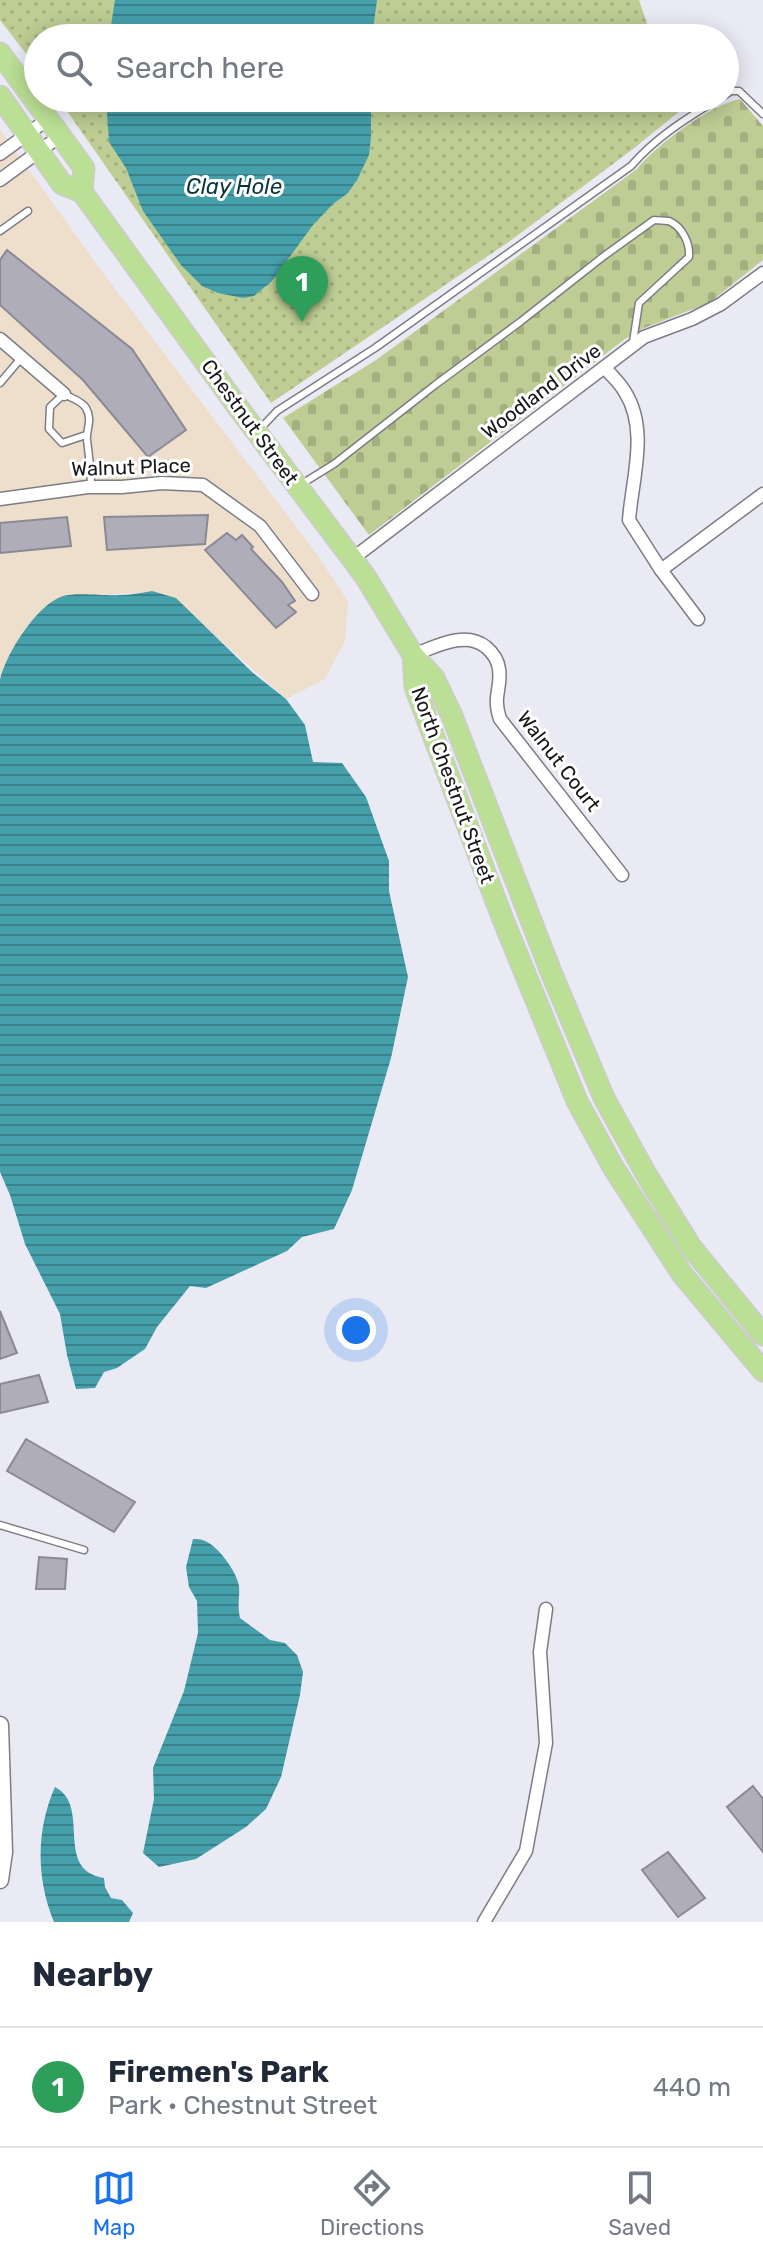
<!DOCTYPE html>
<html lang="en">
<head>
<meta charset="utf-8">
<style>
  :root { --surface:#fff; --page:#f2f2f3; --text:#1f2937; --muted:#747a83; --line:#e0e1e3; --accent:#1a73e8 }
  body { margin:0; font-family:Rubik,sans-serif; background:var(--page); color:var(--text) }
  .you { position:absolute; left:356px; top:1330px; width:28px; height:28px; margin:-20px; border:6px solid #fff; border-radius:50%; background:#1a73e8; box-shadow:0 0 0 12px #1a73e833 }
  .badge { display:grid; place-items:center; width:52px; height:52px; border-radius:50%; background:var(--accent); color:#fff; font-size:26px; font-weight:700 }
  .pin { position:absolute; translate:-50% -66px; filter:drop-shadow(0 2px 4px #0008) }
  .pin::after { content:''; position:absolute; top:42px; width:28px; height:24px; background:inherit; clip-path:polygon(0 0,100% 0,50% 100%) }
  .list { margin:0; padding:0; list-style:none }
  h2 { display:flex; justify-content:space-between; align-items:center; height:104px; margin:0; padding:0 32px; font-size:34px }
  h2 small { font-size:26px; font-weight:400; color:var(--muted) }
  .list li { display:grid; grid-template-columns:52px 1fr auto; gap:24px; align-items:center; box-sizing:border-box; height:120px; padding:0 32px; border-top:2px solid var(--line) }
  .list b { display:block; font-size:30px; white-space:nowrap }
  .list p { margin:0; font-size:26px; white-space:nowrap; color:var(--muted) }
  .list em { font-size:26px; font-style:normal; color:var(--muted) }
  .icon { flex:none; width:44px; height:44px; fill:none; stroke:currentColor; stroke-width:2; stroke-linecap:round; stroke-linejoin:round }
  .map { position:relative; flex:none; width:763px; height:1922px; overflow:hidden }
  .search { position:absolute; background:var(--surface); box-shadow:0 4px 20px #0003; left:24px; right:24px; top:24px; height:88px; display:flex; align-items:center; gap:20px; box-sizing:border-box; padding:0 28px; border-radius:44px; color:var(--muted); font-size:30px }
  .sheet { height:224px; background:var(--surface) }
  nav { display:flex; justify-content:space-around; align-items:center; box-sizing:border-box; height:112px; border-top:2px solid var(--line); background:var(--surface); font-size:22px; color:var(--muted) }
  nav a { display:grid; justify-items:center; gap:4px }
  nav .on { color:var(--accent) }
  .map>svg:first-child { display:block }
</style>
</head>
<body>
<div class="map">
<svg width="763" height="1922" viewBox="0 0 763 1922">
  <defs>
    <pattern id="cemetery-stones" width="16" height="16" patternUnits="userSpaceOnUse" patternTransform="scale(2)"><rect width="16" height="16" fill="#bdcd93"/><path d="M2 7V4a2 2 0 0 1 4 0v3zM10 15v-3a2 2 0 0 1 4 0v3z" fill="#a2af7e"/></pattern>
    <pattern id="park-dots" width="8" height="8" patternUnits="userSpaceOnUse" patternTransform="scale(2)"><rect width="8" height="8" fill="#bdcd93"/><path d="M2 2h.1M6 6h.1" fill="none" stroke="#a2af7e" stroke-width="1.8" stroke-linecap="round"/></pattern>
    <pattern id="water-rules" width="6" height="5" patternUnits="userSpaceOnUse" patternTransform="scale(2)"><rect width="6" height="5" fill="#46a0ac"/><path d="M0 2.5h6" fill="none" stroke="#39818b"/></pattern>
  </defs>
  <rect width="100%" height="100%" fill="#eaeaf5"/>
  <polygon fill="#eedfcc" points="0,129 100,269 316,553 348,601 345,641 325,679 286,699 208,629 136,593 93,595 21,672 0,699"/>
  <path fill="url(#cemetery-stones)" d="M740 99 763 126V260L709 303 644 328 625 339 369 535 283 418 376 360 637 169C656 145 710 105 740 99Z"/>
  <g fill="url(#park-dots)">
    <polygon points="0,0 639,0 652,38 38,38 38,69 0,20"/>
    <polygon points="58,98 696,98 633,149 510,241 271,403"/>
  </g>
  <g fill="url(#water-rules)">
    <polygon points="115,0 377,0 373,30 375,38 109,38"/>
    <polygon points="106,98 371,98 371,137 369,155 358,178 348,193 333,204 313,225 272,281 254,296 243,298 218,293 202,286 181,265 143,211 126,168 109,142"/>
    <path d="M152 591 176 598 253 673 286 699 305 725 313 762 342 763 366 797 389 861V891L408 977 391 1058 352 1190 334 1229 302 1237 287 1251 206 1288 190 1286 157 1327 145 1349 117 1368 104 1372 95 1388 76 1389 67 1355 60 1314 25 1244 10 1195 0 1172V680C5 655 37 604 63 596 76 592 105 596 120 595 131 595 141 593 152 591Z"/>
    <path d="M193 1539C197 1539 201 1539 205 1541 218 1546 237 1572 239 1586 240 1597 237 1604 240 1618L270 1640 285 1643 297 1655 303 1672 300 1695 281 1777 266 1809 246 1827 196 1859 159 1867 143 1853 154 1799 153 1768 184 1691 198 1633 197 1601 189 1587 186 1567Z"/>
    <path d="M55 1787C92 1806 53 1870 104 1878L105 1887 111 1898 122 1900 133 1913 129 1922H54C36 1878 36 1830 55 1787Z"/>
  </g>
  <g fill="#aeadb9" stroke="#8a8994" stroke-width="2">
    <polygon points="7,250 132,349 186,430 148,457 83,380 0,305 0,260"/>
    <polygon points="208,515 205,544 107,550 104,517"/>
    <polygon points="67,517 71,546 0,553 0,523"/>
    <polygon points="227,533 236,540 242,535 253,547 251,549 282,582 295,601 288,605 296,612 276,628 205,550"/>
    <polygon points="0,1311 17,1353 0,1359"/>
    <polygon points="39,1375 48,1402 0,1413 0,1384"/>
    <polygon points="26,1439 135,1502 114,1532 7,1471"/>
    <polygon points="39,1557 67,1559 65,1589 36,1589"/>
    <polygon points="753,1786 763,1799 763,1852 727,1807"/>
    <polygon points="668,1852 705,1898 678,1917 642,1870"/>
  </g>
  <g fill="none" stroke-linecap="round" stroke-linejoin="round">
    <g stroke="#7d7c86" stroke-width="9">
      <g id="service">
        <polyline points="725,95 731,91 739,91 763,114"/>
        <polyline points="0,231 28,211"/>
        <polyline points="0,383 22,357"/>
        <path d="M259 430 277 411 375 348 631 166C656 137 687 118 720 98"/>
        <path d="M86 435 62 443 49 429 50 407 64 394C71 398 82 401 86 408 93 420 86 429 87 440 89 456 91 471 91 487"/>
        <path d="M300 485 334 464 435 385 520 322 604 256 654 220C655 220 668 221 669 221 683 227 690 244 689 257L639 303 633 342"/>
        <polyline points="0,1525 84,1550"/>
      </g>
    </g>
    <g stroke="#7d7c86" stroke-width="15">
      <g id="minor">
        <polyline points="0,154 48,119"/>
        <polyline points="0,180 60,136"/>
        <polyline points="0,339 64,394"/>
        <path d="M605 368C612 376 620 383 625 392 649 430 632 479 629 520L661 570 698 619"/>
        <polyline points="0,499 88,487 122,487 162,483 203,485 260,526 312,594"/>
        <polyline points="352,559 644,337 692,319 721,304 763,273"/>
        <polyline points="661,570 763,494"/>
        <path d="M413 655C435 647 465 630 486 647 493 653 498 660 499 669 502 689 492 695 500 719L622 875"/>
        <polyline points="484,1922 526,1851 546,1743 540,1652 546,1609"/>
      </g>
    </g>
    <g stroke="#7d7c86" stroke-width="19">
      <polyline id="tertiary" points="0,1725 4,1852 0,1880"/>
    </g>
    <g stroke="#cccccd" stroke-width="23">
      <g id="primary">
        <polyline points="0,53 84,168 82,192"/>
        <polyline points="0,96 62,184 82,192 240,410 365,576 413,655 434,678 452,716 551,972 604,1098 646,1174 691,1247 763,1335"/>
        <polyline points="413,655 415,687 427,719 502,917 577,1101 613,1167 682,1274 763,1371"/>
      </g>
    </g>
    <use href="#service" stroke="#fff" stroke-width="6"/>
    <use href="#minor" stroke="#fff" stroke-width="12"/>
    <use href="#tertiary" stroke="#fff" stroke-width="16"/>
    <use href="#primary" stroke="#bbdf95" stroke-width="20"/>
  </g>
  <g text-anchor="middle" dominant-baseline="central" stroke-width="6" stroke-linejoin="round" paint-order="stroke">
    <g font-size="20" fill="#17171b" stroke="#fff">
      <text transform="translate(541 391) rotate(-37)">Woodland Drive</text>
      <text transform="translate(250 422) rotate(54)">Chestnut Street</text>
      <text transform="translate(131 467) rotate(-2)">Walnut Place</text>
      <text transform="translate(559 761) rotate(52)">Walnut Court</text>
      <text transform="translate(453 785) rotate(70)">North Chestnut Street</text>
    </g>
    <g font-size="22" font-style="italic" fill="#09353b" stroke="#fff">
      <text x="234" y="186">Clay Hole</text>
    </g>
  </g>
</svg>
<div class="you"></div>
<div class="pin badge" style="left:302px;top:322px;background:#2e9e5b">1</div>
<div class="search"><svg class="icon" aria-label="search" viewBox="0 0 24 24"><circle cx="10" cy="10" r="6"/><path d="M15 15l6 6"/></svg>Search here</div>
</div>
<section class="sheet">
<h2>Nearby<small></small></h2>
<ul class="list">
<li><span class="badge" style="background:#2e9e5b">1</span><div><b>Firemen's Park</b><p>Park · Chestnut Street</p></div><em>440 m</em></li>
</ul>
</section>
<nav>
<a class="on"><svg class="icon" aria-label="map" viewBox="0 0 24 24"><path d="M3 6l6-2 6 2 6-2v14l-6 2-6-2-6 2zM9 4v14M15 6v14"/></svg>Map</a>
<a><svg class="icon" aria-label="directions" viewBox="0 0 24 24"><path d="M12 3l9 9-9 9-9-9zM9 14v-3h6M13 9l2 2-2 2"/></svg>Directions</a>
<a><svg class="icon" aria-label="saved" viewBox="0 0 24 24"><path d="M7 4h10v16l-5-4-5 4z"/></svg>Saved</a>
</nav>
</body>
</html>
